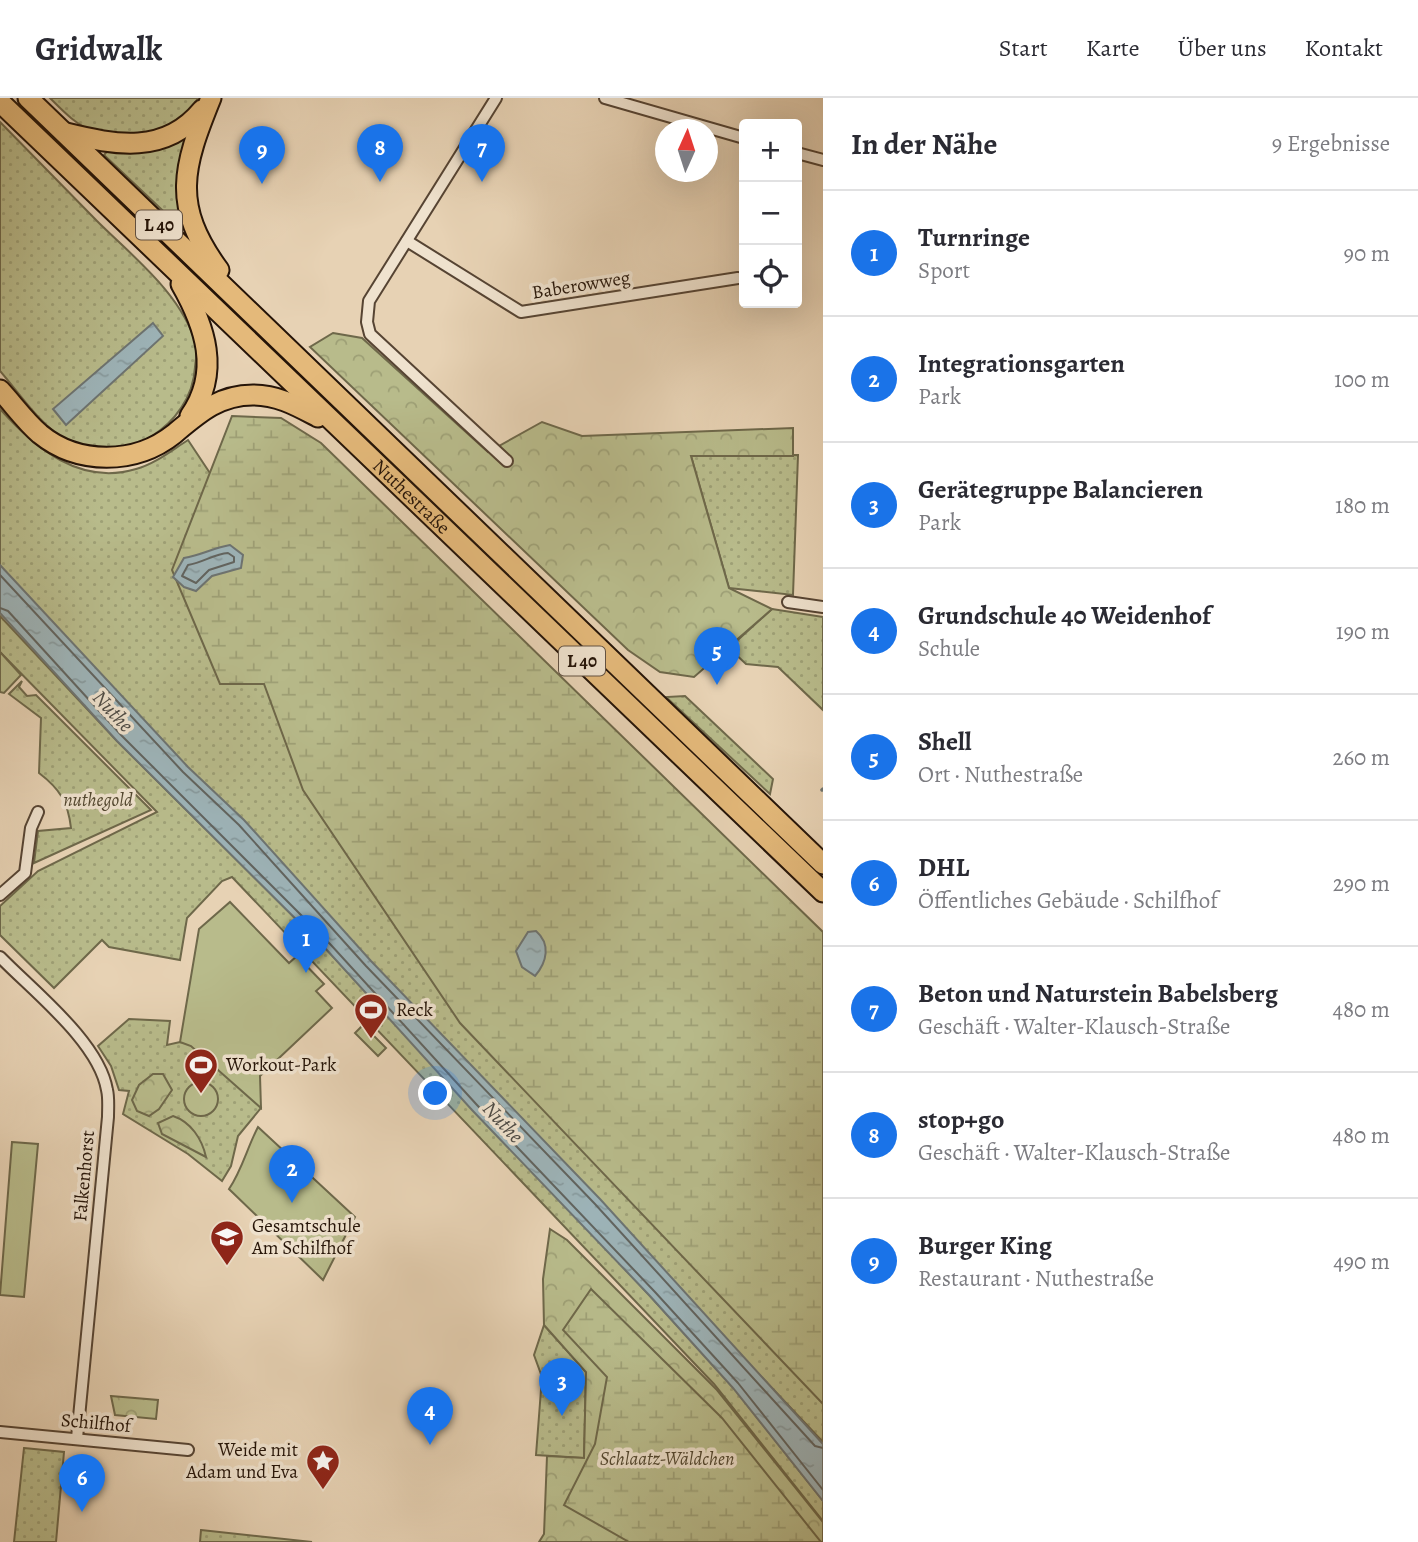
<!DOCTYPE html>
<html lang="de">
<head>
<meta charset="utf-8">
<style>
  :root { --surface:#fff; --page:#f2f2f3; --text:#2b2b33; --muted:#7c7c81; --line:#e1e1e2; --accent:#1a73e8 }
  body { margin:0; font-family:Alegreya,serif; background:var(--page); color:var(--text) }
  .controls { position:absolute; right:21px; top:21px; display:grid; overflow:hidden; border-radius:7px; box-shadow:0 7px 28px #0002 }
  .controls button { width:63px; height:63px; display:grid; place-items:center; padding:0; border:0; border-bottom:2px solid var(--line); background:var(--surface); color:var(--text); font:35px sans-serif }
  .compass { position:absolute; left:655px; top:21px; width:63px; height:63px; border-radius:50%; background:var(--surface); box-shadow:0 7px 28px #0002; rotate:3deg }
  .you { position:absolute; left:436px; top:996px; width:24px; height:24px; margin:-18px; border:5px solid #fff; border-radius:50%; background:#1a73e8; box-shadow:0 0 0 10px #1a73e833 }
  .badge { display:grid; place-items:center; width:46px; height:46px; border-radius:50%; background:var(--accent); color:#fff; font-size:23px; font-weight:700 }
  .pin { position:absolute; translate:-50% -58px; filter:drop-shadow(0 2px 4px #0008) }
  .pin::after { content:''; position:absolute; top:37px; width:24px; height:21px; background:inherit; clip-path:polygon(0 0,100% 0,50% 100%) }
  .list { margin:0; padding:0; list-style:none }
  h2 { display:flex; justify-content:space-between; align-items:center; height:91px; margin:0; padding:0 28px; font-size:30px }
  h2 small { font-size:23px; font-weight:400; color:var(--muted) }
  .list li { display:grid; grid-template-columns:46px 1fr auto; gap:21px; align-items:center; box-sizing:border-box; height:126px; padding:0 28px; border-top:2px solid var(--line) }
  .list b { display:block; font-size:26px; white-space:nowrap }
  .list p { margin:0; font-size:23px; white-space:nowrap; color:var(--muted) }
  .list em { font-size:23px; font-style:normal; color:var(--muted) }
  .icon { flex:none; width:38px; height:38px; fill:none; stroke:currentColor; stroke-width:2; stroke-linecap:round; stroke-linejoin:round }
  .map { position:relative; flex:none; width:823px; height:1444px; overflow:hidden }
  header { display:flex; align-items:center; gap:42px; box-sizing:border-box; height:98px; padding:0 35px; background:var(--surface); border-bottom:2px solid var(--line) }
  header strong { font-size:33px }
  nav { display:flex; gap:38px; margin-inline-start:auto; font-size:24px }
  main { display:flex }
  aside { flex:1; background:var(--surface) }
  .map>svg:first-child { display:block }
</style>
</head>
<body>
<header>
<strong>Gridwalk</strong>
<nav><a>Start</a><a>Karte</a><a>Über uns</a><a>Kontakt</a></nav>
</header>
<main>
<div class="map">
<svg width="823" height="1444" viewBox="0 0 823 1444">
  <defs>
    <pattern id="grass-dots" width="8" height="8" patternUnits="userSpaceOnUse" patternTransform="scale(1.75)"><rect width="8" height="8" fill="#b8bb8b"/><path d="M2 2h.1M6 6h.1" fill="none" stroke="#9ea076" stroke-width="1.8" stroke-linecap="round"/></pattern>
    <pattern id="forest-crowns" width="20" height="18" patternUnits="userSpaceOnUse" patternTransform="scale(1.75)"><rect width="20" height="18" fill="#b8bb8b"/><path d="M2 6a3 3 0 1 1 6 0M12 15a3 3 0 1 1 6 0" fill="none" stroke="#9ea076"/></pattern>
    <pattern id="wetland-marsh" width="20" height="14" patternUnits="userSpaceOnUse" patternTransform="scale(1.75)"><rect width="20" height="14" fill="#b8bb8b"/><path d="M1 5h8M5 5V1M11 12h8M15 12V8" fill="none" stroke="#9ea076"/></pattern>
    <pattern id="water-ripples" width="26" height="14" patternUnits="userSpaceOnUse" patternTransform="scale(1.75)"><rect width="26" height="14" fill="#9db4b9"/><path d="M2 4q2-2 4 0t4 0M15 11q2-2 4 0t4 0" fill="none" stroke="#879a9e"/></pattern>
  </defs>
  <rect width="100%" height="100%" fill="#e7d2b4"/>
  <filter id="stains"><feTurbulence type="fractalNoise" baseFrequency=".00286" numOctaves="4"/><feColorMatrix values="0 0 0 0 .2 0 0 0 0 .09 0 0 0 0 .02 0 0 0 .5 -.17"/></filter>
  <radialGradient id="worn" r=".72"><stop offset=".6" stop-color="#630" stop-opacity="0"/><stop offset="1" stop-color="#630" stop-opacity=".3"/></radialGradient>
  <g fill="url(#grass-dots)" stroke="#6e684a" stroke-width="2">
    <path d="M50 0H198C180 36 129 46 93 33 76 27 63 13 50 0Z"/>
    <polygon points="196,22 179,69 181,123 178,127 104,57 109,51"/>
    <path d="M0 24C32 57 65 90 97 123 132 158 183 197 196 247 197 254 196 262 195 269 192 328 121 373 66 342 40 327 20 296 0 273Z"/>
    <path d="M0 311C35 350 80 388 136 371 155 366 172 352 188 342L823 1299V1344L0 474Z"/>
    <polygon points="798,357 793,497 729,490 691,358"/>
    <polygon points="772,511 823,519 823,612 778,569 746,566 729,550"/>
    <polygon points="0,518 117,643 326,851 650,1198 733,1289 823,1403 823,1423 714,1286 232,779 222,783 187,820 180,862 109,849 102,842 54,890 0,837 0,808 38,773 157,714 0,554"/>
    <path d="M22 583 19 589 27 598 36 597 151 712 34 765 38 733 71 730C68 704 60 691 39 675L41 620 9 596Z"/>
    <polygon points="685,598 773,681 770,696 666,599"/>
    <polygon points="129,921 170,923 167,947 180,944 207,948 257,1003 261,1010 238,1038 231,1068 222,1083 188,1056 123,1016 129,993 119,992 111,968 98,948"/>
    <polygon points="544,1227 586,1274 584,1360 536,1357 542,1279 534,1257"/>
    <polygon points="24,1350 64,1354 56,1444 14,1444"/>
    <polygon points="201,1432 312,1444 200,1444"/>
  </g>
  <g fill="url(#forest-crowns)" stroke="#6e684a" stroke-width="2">
    <polygon points="333,235 362,240 488,354 542,324 582,338 793,330 793,358 691,358 729,490 772,511 694,579 660,574 628,552 310,249"/>
    <polygon points="153,976 163,976 172,992 159,1011 149,1018 137,1013 132,1002 139,987"/>
    <path d="M173 1018C191 1024 202 1041 206 1059L162 1036 158 1025Z"/>
    <polygon points="550,1131 567,1142 717,1292 823,1424 823,1444 539,1444 544,1436 547,1358 584,1360 586,1274 544,1227 543,1181"/>
    <polygon points="111,1298 158,1302 156,1321 115,1317"/>
  </g>
  <g fill="url(#wetland-marsh)" stroke="#6e684a" stroke-width="2">
    <polygon points="232,318 281,320 321,345 823,834 823,1306 460,925 303,692 264,586 220,586 172,472"/>
    <polygon points="591,1191 722,1320 821,1444 629,1444 564,1407 595,1346 607,1279 563,1232"/>
  </g>
  <g fill="#b8bb8b" stroke="#6e684a" stroke-width="2">
    <polygon points="0,554 21,577 4,595 0,594"/>
    <polygon points="230,804 289,865 297,858 324,886 316,893 332,910 260,978 261,1010 191,948 180,944 199,831"/>
    <polygon points="363,927 386,950 378,958 355,935"/>
    <circle cx="201" cy="1001" r="17"/>
    <path d="M258 1029 355 1119 323 1182 229 1091C242 1072 247 1050 258 1029Z"/>
    <polygon points="12,1044 38,1046 24,1199 0,1197"/>
  </g>
  <g fill="url(#water-ripples)" stroke="#6d7472" stroke-width="2">
    <polygon points="153,225 163,238 66,327 53,311"/>
    <path d="M230 447 243 457 241 470 212 478 196 493 184 489 173 479 184 460C202 457 213 450 230 447Z"/>
    <polygon points="0,467 188,669 244,722 371,863 600,1101 823,1346 823,1403 733,1290 650,1198 472,1012 326,851 117,643 0,515"/>
    <path d="M536 833C551 846 547 864 535 878L522 869 516 853 528 834Z"/>
  </g>
  <g fill="none" stroke-linecap="round" stroke-linejoin="round">
    <g stroke="#616460" stroke-width="2">
      <path d="M228 455 234 459V464L209 472 196 485 182 478 188 467C204 464 214 456 228 455Z"/>
      <polyline points="0,477 183,674 239,727 366,868 595,1106 815,1348 823,1350"/>
      <polyline points="0,510 8,513 122,638 331,847 477,1007 655,1194 738,1285 823,1392"/>
    </g>
    <polyline stroke="#6d7472" stroke-width="3.5" points="822,692 823,691"/>
    <g stroke="#564433" stroke-width="14">
      <g id="minor">
        <polyline points="496,0 369,203 367,224 370,236 507,363"/>
        <polyline points="605,0 744,40"/>
        <polyline points="797,55 823,62"/>
        <polyline points="407,143 521,214 738,180"/>
        <polyline points="788,504 823,509"/>
        <polyline points="0,797 25,775 31,730 38,714"/>
        <path d="M0 859C33 893 99 944 107 992 109 1000 108 1010 108 1019L77 1340"/>
        <polyline points="0,1334 188,1352"/>
      </g>
    </g>
    <g stroke="#251408" stroke-width="23">
      <g id="trunk">
        <polyline points="28,0 823,766"/>
        <path d="M211 0C183 69 171 107 219 172"/>
        <path id="s1" d="M0 4 823 794"/>
        <path d="M66 35C115 47 165 57 202 12"/>
        <path d="M181 186C205 228 221 274 190 318"/>
        <path d="M0 292C13 306 25 323 40 336 78 367 135 367 174 336 199 315 219 297 253 297 278 297 297 308 318 319"/>
      </g>
    </g>
    <use href="#minor" stroke="#efe2ce" stroke-width="10"/>
    <use href="#trunk" stroke="#e4b97a" stroke-width="19"/>
  </g>
  <defs>
    <g id="stadium-pin" transform="scale(1.75)"><path d="M0 17L-7.5 6A9.5 9.5 0 1 1 7.5 6Z" fill="#8f2418" stroke="#efe2ce"/><path d="M0-5a6.5 5 0 1 0 0 10a6.5 5 0 1 0 0-10ZM-3.5-1.8h7v3.6h-7Z" fill="#fff"/></g>
    <g id="school-pin" transform="scale(1.75)"><path d="M0 17L-7.5 6A9.5 9.5 0 1 1 7.5 6Z" fill="#8f2418" stroke="#efe2ce"/><path d="M0-5L7-2L0 1L-7-2ZM-4 1L0 2.5L4 1V4Q0 6-4 4Z" fill="#fff"/></g>
    <g id="sight-pin" transform="scale(1.75)"><path d="M0 17L-7.5 6A9.5 9.5 0 1 1 7.5 6Z" fill="#8f2418" stroke="#efe2ce"/><path d="M0-6L1.8-2.2L6-1.7L2.9 1.2L3.7 5.4L0 3.3L-3.7 5.4L-2.9 1.2L-6-1.7L-1.8-2.2Z" fill="#fff"/></g>
  </defs>
  <g fill-rule="evenodd">
    <use href="#stadium-pin" x="371" y="912"/>
    <use href="#stadium-pin" x="201" y="967"/>
    <use href="#school-pin" x="227" y="1139"/>
    <use href="#sight-pin" x="323" y="1363"/>
  </g>
  <g text-anchor="middle" dominant-baseline="central" stroke-width="7" stroke-linejoin="round" paint-order="stroke">
    <g fill="#efe2ce" stroke="#625243" stroke-width="2">
      <rect x="136" y="112.5" width="46" height="29" rx="5"/>
      <rect x="559" y="548.5" width="46" height="29" rx="5"/>
    </g>
    <g font-size="18" font-weight="bold" fill="#251408">
      <text x="159" y="127">L 40</text>
      <text x="582" y="563">L 40</text>
    </g>
    <g font-size="19" fill="#251408" stroke="#efe2ce">
      <text transform="translate(581 187) rotate(-9)">Baberowweg</text>
      <text stroke="none"><textPath href="#s1" startOffset="570">Nuthestraße</textPath></text>
      <text transform="translate(84 1078) rotate(-85)">Falkenhorst</text>
      <text transform="translate(96 1325) rotate(5)">Schilfhof</text>
    </g>
    <g font-size="19" font-style="italic" fill="#51462f" stroke="#efe2ce">
      <text x="98" y="702">nuthegold</text>
      <text x="667" y="1361">Schlaatz-Wäldchen</text>
    </g>
    <g font-size="19" fill="#251408" stroke="#efe2ce" text-anchor="start">
      <text x="396" y="912">Reck</text>
      <text x="226" y="967">Workout-Park</text>
      <text x="252" y="1128">Gesamtschule<tspan x="252" dy="22">Am Schilfhof</tspan></text>
      <text x="298" y="1352" text-anchor="end">Weide mit<tspan x="298" dy="22">Adam und Eva</tspan></text>
    </g>
    <g font-size="21" font-style="italic" fill="#4f4c46" stroke="#efe2ce">
      <text transform="translate(113 613) rotate(47)">Nuthe</text>
      <text transform="translate(503 1024) rotate(47)">Nuthe</text>
    </g>
  </g>
  <rect width="100%" height="100%" filter="url(#stains)"/>
  <rect width="100%" height="100%" fill="url(#worn)"/>
</svg>
<div class="controls">
<button>+</button>
<button>−</button>
<button><svg class="icon" aria-label="locate" viewBox="0 0 24 24"><circle cx="12" cy="12" r="6"/><path d="M12 2v4M12 18v4M2 12h4M18 12h4"/></svg></button>
</div>
<svg class="compass" viewBox="-18 -18 36 36"><path d="M0-13l5 13h-10z" fill="#e53935"/><path d="M0 13l5-13h-10z" fill="#7c7c81"/></svg>
<div class="you"></div>
<div class="pin badge" style="left:306px;top:875px">1</div>
<div class="pin badge" style="left:292px;top:1105px">2</div>
<div class="pin badge" style="left:562px;top:1318px">3</div>
<div class="pin badge" style="left:430px;top:1347px">4</div>
<div class="pin badge" style="left:717px;top:587px">5</div>
<div class="pin badge" style="left:82px;top:1414px">6</div>
<div class="pin badge" style="left:482px;top:84px">7</div>
<div class="pin badge" style="left:380px;top:84px">8</div>
<div class="pin badge" style="left:262px;top:86px">9</div>
</div>
<aside>
<h2>In der Nähe<small>9 Ergebnisse</small></h2>
<ul class="list">
<li><span class="badge">1</span><div><b>Turnringe</b><p>Sport</p></div><em>90 m</em></li>
<li><span class="badge">2</span><div><b>Integrationsgarten</b><p>Park</p></div><em>100 m</em></li>
<li><span class="badge">3</span><div><b>Gerätegruppe Balancieren</b><p>Park</p></div><em>180 m</em></li>
<li><span class="badge">4</span><div><b>Grundschule 40 Weidenhof</b><p>Schule</p></div><em>190 m</em></li>
<li><span class="badge">5</span><div><b>Shell</b><p>Ort · Nuthestraße</p></div><em>260 m</em></li>
<li><span class="badge">6</span><div><b>DHL</b><p>Öffentliches Gebäude · Schilfhof</p></div><em>290 m</em></li>
<li><span class="badge">7</span><div><b>Beton und Naturstein Babelsberg</b><p>Geschäft · Walter-Klausch-Straße</p></div><em>480 m</em></li>
<li><span class="badge">8</span><div><b>stop+go</b><p>Geschäft · Walter-Klausch-Straße</p></div><em>480 m</em></li>
<li><span class="badge">9</span><div><b>Burger King</b><p>Restaurant · Nuthestraße</p></div><em>490 m</em></li>
</ul>
</aside>
</main>
</body>
</html>
